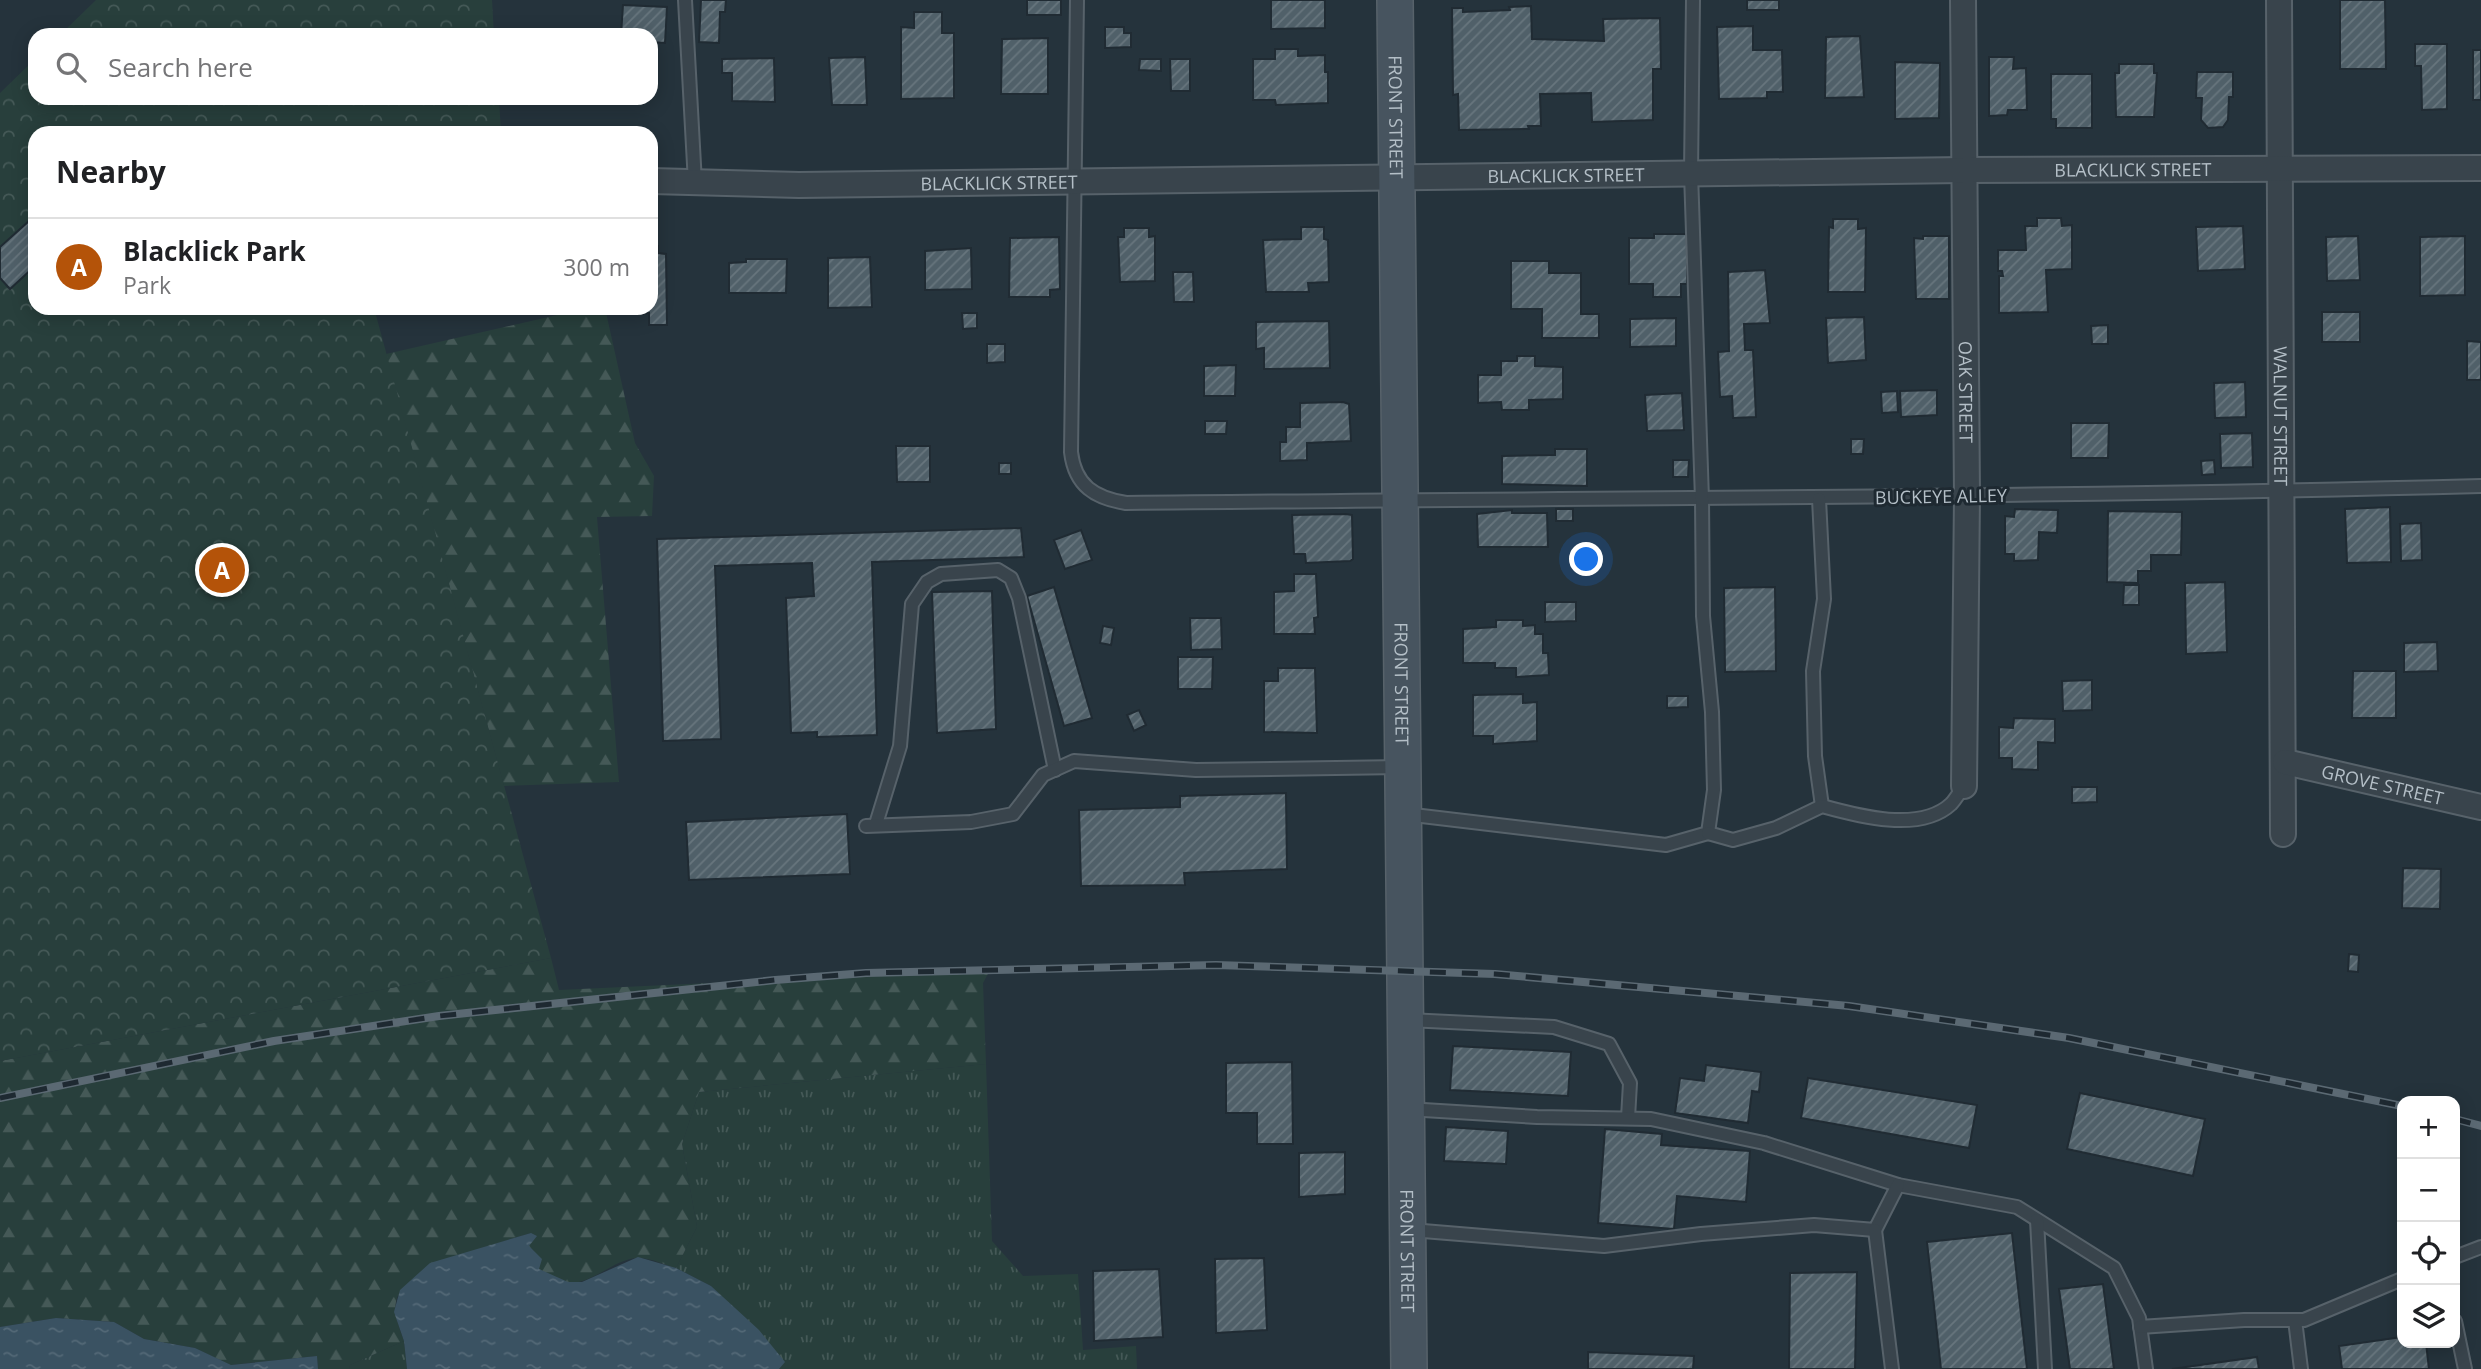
<!DOCTYPE html>
<html lang="en">
<head>
<meta charset="utf-8">
<style>
  :root { --surface:#fff; --page:#f2f2f2; --text:#202124; --muted:#757577; --line:#e0e0e0; --accent:#b45309 }
  body { margin:0; font-family:"Open Sans",sans-serif; background:var(--page); color:var(--text) }
  .controls { position:absolute; right:21px; bottom:21px; display:grid; overflow:hidden; border-radius:14px; box-shadow:0 4px 18px #0003 }
  .controls button { width:63px; height:63px; display:grid; place-items:center; padding:0; border:0; border-bottom:2px solid var(--line); background:var(--surface); color:var(--text); font:35px sans-serif }
  .you { position:absolute; left:1587px; top:560px; width:24px; height:24px; margin:-18px; border:5px solid #fff; border-radius:50%; background:#1a73e8; box-shadow:0 0 0 10px #1a73e833 }
  .badge { display:grid; place-items:center; width:46px; height:46px; border-radius:50%; background:var(--accent); color:#fff; font-size:23px; font-weight:700 }
  .pin { position:absolute; translate:-50% -50%; border:4px solid #fff; box-shadow:0 2px 7px #0006 }
  .list { margin:0; padding:0; list-style:none }
  h2 { display:flex; justify-content:space-between; align-items:center; height:91px; margin:0; padding:0 28px; font-size:30px }
  h2 small { font-size:23px; font-weight:400; color:var(--muted) }
  .list li { display:grid; grid-template-columns:46px 1fr auto; gap:21px; align-items:center; box-sizing:border-box; height:98px; padding:0 28px; border-top:2px solid var(--line) }
  .list b { display:block; font-size:26px; white-space:nowrap }
  .list p { margin:0; font-size:23px; white-space:nowrap; color:var(--muted) }
  .list em { font-size:23px; font-style:normal; color:var(--muted) }
  .icon { flex:none; width:38px; height:38px; fill:none; stroke:currentColor; stroke-width:2; stroke-linecap:round; stroke-linejoin:round }
  .map { position:relative; flex:none; width:2481px; height:1369px; overflow:hidden }
  .search { position:absolute; background:var(--surface); box-shadow:0 4px 18px #0003; left:28px; top:28px; width:630px; height:77px; display:flex; align-items:center; gap:18px; box-sizing:border-box; padding:0 24px; border-radius:21px; color:var(--muted); font-size:26px }
  .panel { position:absolute; background:var(--surface); box-shadow:0 4px 18px #0003; left:28px; top:126px; width:630px; height:189px; border-radius:21px }
  .map>svg:first-child { display:block }
</style>
</head>
<body>
<div class="map">
<svg width="2481" height="1369" viewBox="0 0 2481 1369">
  <defs>
    <pattern id="grass-tufts" width="24" height="20" patternUnits="userSpaceOnUse" patternTransform="scale(1.75)"><rect width="24" height="20" fill="#283f3c"/><path d="M3 7l-1-3M5 7V3M7 7l1-3M15 17l-1-3M17 17v-4M19 17l1-3" fill="none" stroke="#455957"/></pattern>
    <pattern id="forest-firs" width="22" height="20" patternUnits="userSpaceOnUse" patternTransform="scale(1.75)"><rect width="22" height="20" fill="#283f3c"/><path d="M5 1l3.5 6h-7zM16 11l3.5 6h-7z" fill="#455957"/></pattern>
    <pattern id="park-crowns" width="20" height="18" patternUnits="userSpaceOnUse" patternTransform="scale(1.75)"><rect width="20" height="18" fill="#283f3c"/><path d="M2 6a3 3 0 1 1 6 0M12 15a3 3 0 1 1 6 0" fill="none" stroke="#455957"/></pattern>
    <pattern id="water-ripples" width="26" height="14" patternUnits="userSpaceOnUse" patternTransform="scale(1.75)"><rect width="26" height="14" fill="#3a5262"/><path d="M2 4q2-2 4 0t4 0M15 11q2-2 4 0t4 0" fill="none" stroke="#546977"/></pattern>
    <pattern id="building-hatch" width="6" height="6" patternUnits="userSpaceOnUse" patternTransform="scale(1.75)"><rect width="6" height="6" fill="#506069"/><path d="M-1 1l2-2M0 6l6-6M5 7l2-2" fill="none" stroke="#67757d"/></pattern>
  </defs>
  <rect width="100%" height="100%" fill="#25333c"/>
  <g fill="url(#grass-tufts)">
    <polygon points="986,1064 992,1241 1023,1276 1078,1274 1083,1350 1136,1346 1137,1369 779,1369 784,1362 711,1286 676,1268 697,1227 682,1144 699,1092"/>
    <polygon points="404,1341 407,1369 349,1369 350,1365"/>
  </g>
  <g fill="url(#forest-firs)">
    <polygon points="588,308 605,308 635,443 654,476 652,516 597,517 619,782 504,786 386,354"/>
    <path d="M551 958 559 990 990 970 983 983 986 1064 699 1092 682 1144 697 1227 676 1268C665 1265 651 1258 639 1258 607 1257 578 1307 539 1269L534 1251 528 1246 531 1233 482 1248 408 1284C387 1300 397 1321 404 1341L350 1365 349 1369H318L317 1356 230 1365 195 1348 144 1339 114 1322 56 1318 0 1327V1061Z"/>
  </g>
  <g fill="url(#park-crowns)">
    <polygon points="96,0 492,0 494,35 60,35"/>
    <polygon points="35,59 35,98 499,98 501,133 35,133 35,308 374,308 551,958 0,1061 0,93"/>
  </g>
  <g fill="url(#water-ripples)">
    <polygon points="531,1233 537,1236 529,1246 542,1259 539,1269 568,1282 582,1282 638,1257 676,1268 711,1286 759,1330 785,1362 779,1369 407,1369 404,1341 394,1312 400,1290 430,1263"/>
    <polygon points="56,1318 114,1322 144,1339 195,1348 231,1365 317,1356 318,1369 0,1369 0,1327"/>
  </g>
  <g fill="url(#building-hatch)" stroke="#202b33" stroke-width="2">
    <polygon points="701,0 726,0 725,12 720,12 719,43 699,42"/>
    <rect x="1027" y="0" width="34" height="15"/>
    <polygon points="1271,0 1325,0 1325,28 1271,29"/>
    <rect x="1747" y="0" width="32" height="10"/>
    <polygon points="2340,0 2385,0 2386,69 2340,69"/>
    <polygon points="623,5 667,7 665,43 651,42 651,35 621,35"/>
    <polygon points="1531,6 1532,39 1604,41 1603,19 1660,18 1661,69 1653,69 1653,120 1592,122 1591,93 1540,94 1541,126 1528,126 1529,129 1459,130 1458,94 1453,95 1452,8 1463,8 1463,12 1510,10 1509,7"/>
    <polygon points="914,12 942,12 942,33 954,33 954,98 901,99 901,27 914,28"/>
    <polygon points="1753,26 1753,50 1782,50 1783,92 1767,92 1767,98 1719,99 1717,27"/>
    <polygon points="1105,27 1124,27 1124,33 1131,33 1131,47 1105,48"/>
    <polygon points="1860,36 1864,97 1825,98 1826,37"/>
    <polygon points="1048,38 1048,94 1001,94 1002,39"/>
    <polygon points="2415,44 2447,44 2447,109 2422,110 2421,66 2415,66"/>
    <polygon points="1275,49 1298,49 1298,56 1325,55 1325,72 1328,72 1328,103 1276,105 1275,100 1253,100 1253,59 1275,59"/>
    <rect x="2473" y="50" width="8" height="50"/>
    <polygon points="865,57 867,105 832,105 829,58"/>
    <polygon points="1989,57 2014,57 2013,69 2026,68 2027,110 2008,110 2007,115 1989,116"/>
    <polygon points="774,58 775,102 732,101 732,73 722,73 722,59"/>
    <polygon points="1140,59 1161,59 1161,71 1139,70"/>
    <polygon points="1170,59 1190,59 1190,91 1171,91"/>
    <polygon points="1895,62 1940,63 1939,118 1895,119"/>
    <polygon points="2119,64 2154,64 2154,73 2157,73 2154,117 2116,117 2115,73 2119,73"/>
    <polygon points="2197,72 2233,72 2233,97 2229,97 2228,120 2223,127 2208,128 2201,120 2202,98 2196,98"/>
    <polygon points="2051,74 2092,74 2092,128 2056,128 2056,119 2051,119"/>
    <polygon points="2037,218 2061,218 2062,226 2072,225 2072,269 2046,270 2048,312 1999,313 1999,276 2003,276 2002,271 1998,271 1998,250 2026,250 2025,226 2037,226"/>
    <polygon points="1833,219 1858,219 1858,229 1866,228 1865,292 1828,292 1829,227 1833,228"/>
    <polygon points="29,221 35,228 35,266 10,289 0,278 0,247"/>
    <polygon points="2243,226 2245,269 2198,271 2196,227"/>
    <polygon points="1301,227 1324,227 1324,239 1328,240 1329,282 1308,283 1309,292 1266,292 1263,240 1301,239"/>
    <polygon points="1124,228 1149,228 1149,237 1155,236 1155,281 1120,282 1118,237 1124,237"/>
    <polygon points="1654,234 1687,234 1687,284 1681,284 1681,297 1653,297 1653,284 1629,284 1629,238 1654,238"/>
    <polygon points="1923,236 1949,236 1949,299 1916,299 1914,238 1923,239"/>
    <polygon points="2358,236 2360,280 2327,281 2326,237"/>
    <polygon points="2465,236 2465,295 2420,296 2420,237"/>
    <polygon points="1059,237 1060,289 1050,290 1050,297 1009,297 1010,238"/>
    <polygon points="651,246 658,246 658,253 666,254 667,325 649,325 649,313 632,314 631,308 651,308"/>
    <polygon points="971,248 972,289 925,290 925,251"/>
    <polygon points="870,257 872,307 828,308 828,258"/>
    <polygon points="746,259 787,259 786,293 729,293 729,263 746,262"/>
    <polygon points="1511,261 1549,261 1549,273 1581,273 1581,314 1599,314 1599,338 1542,338 1542,309 1511,309"/>
    <polygon points="1765,270 1770,323 1744,324 1745,350 1753,350 1756,417 1733,418 1732,396 1720,397 1718,352 1729,351 1728,272"/>
    <polygon points="1173,272 1193,272 1194,302 1174,302"/>
    <rect x="2322" y="312" width="38" height="30"/>
    <polygon points="962,313 977,313 977,328 963,329"/>
    <polygon points="1864,317 1866,360 1828,363 1826,318"/>
    <polygon points="1676,318 1676,346 1630,347 1630,319"/>
    <polygon points="1329,321 1330,368 1264,369 1264,348 1256,349 1256,322"/>
    <polygon points="2108,325 2108,344 2092,344 2091,326"/>
    <polygon points="2467,341 2481,342 2481,380 2467,380"/>
    <polygon points="987,344 1005,344 1005,362 987,363"/>
    <polygon points="1517,356 1535,356 1535,366 1563,367 1563,399 1529,400 1529,410 1502,410 1501,402 1478,403 1478,375 1501,375 1501,361 1517,361"/>
    <polygon points="1236,365 1235,396 1204,396 1204,366"/>
    <polygon points="2245,382 2246,417 2215,418 2214,383"/>
    <polygon points="1937,390 1937,415 1901,417 1900,391"/>
    <polygon points="1897,391 1898,412 1882,413 1881,392"/>
    <polygon points="1682,393 1684,430 1647,431 1645,395"/>
    <polygon points="1343,402 1349,404 1351,441 1307,443 1307,460 1280,461 1280,442 1286,442 1286,427 1300,427 1300,403"/>
    <polygon points="1205,421 1227,421 1226,434 1205,434"/>
    <polygon points="2071,423 2109,423 2108,458 2071,458"/>
    <polygon points="2252,433 2253,467 2221,468 2220,434"/>
    <polygon points="1851,439 1864,439 1863,454 1851,454"/>
    <polygon points="896,446 930,446 930,482 897,482"/>
    <polygon points="1555,449 1587,449 1587,486 1502,484 1502,456 1555,455"/>
    <polygon points="1673,460 1689,460 1688,477 1673,477"/>
    <polygon points="2214,460 2215,474 2202,475 2201,461"/>
    <rect x="999" y="463" width="12" height="11"/>
    <polygon points="2390,507 2391,562 2347,563 2345,509"/>
    <rect x="1556" y="509" width="17" height="12"/>
    <polygon points="2015,509 2058,510 2057,533 2039,532 2038,560 2014,561 2014,554 2005,554 2005,516 2014,517"/>
    <polygon points="1512,510 1512,513 1547,513 1548,547 1478,547 1477,514"/>
    <polygon points="2108,511 2182,512 2181,555 2151,555 2151,571 2138,571 2138,583 2107,582"/>
    <polygon points="1346,514 1352,515 1353,559 1350,561 1306,563 1305,554 1294,554 1292,515"/>
    <polygon points="2421,523 2422,560 2401,561 2400,524"/>
    <polygon points="1021,528 1024,557 872,562 877,735 817,737 817,732 791,733 786,598 814,596 812,563 715,566 721,739 663,741 657,539"/>
    <polygon points="1081,530 1092,560 1065,569 1054,540"/>
    <polygon points="1294,574 1316,574 1318,617 1314,618 1315,634 1274,634 1274,592 1294,591"/>
    <polygon points="2225,582 2227,652 2186,654 2185,583"/>
    <polygon points="2124,585 2139,585 2139,605 2123,605"/>
    <polygon points="1054,587 1092,718 1064,726 1027,596"/>
    <polygon points="1775,587 1776,671 1725,672 1724,588"/>
    <polygon points="992,591 996,729 937,733 932,592"/>
    <polygon points="1545,602 1576,602 1576,621 1545,622"/>
    <polygon points="1190,618 1221,618 1222,649 1191,650"/>
    <polygon points="1496,620 1523,620 1523,626 1535,625 1535,634 1543,634 1543,653 1548,653 1549,675 1516,677 1516,668 1495,668 1495,663 1463,663 1463,629 1496,627"/>
    <polygon points="1103,626 1114,628 1111,645 1100,643"/>
    <polygon points="2437,642 2438,671 2404,672 2404,643"/>
    <polygon points="1178,657 1213,657 1212,689 1178,689"/>
    <polygon points="1278,668 1315,668 1317,733 1264,732 1264,681 1278,681"/>
    <polygon points="2353,671 2396,671 2396,718 2352,718"/>
    <polygon points="2092,680 2092,710 2063,711 2062,681"/>
    <polygon points="1523,694 1523,703 1537,702 1537,741 1493,744 1493,736 1473,736 1473,695"/>
    <polygon points="1667,696 1688,696 1688,707 1667,708"/>
    <polygon points="1139,710 1146,725 1134,731 1127,715"/>
    <polygon points="2014,718 2055,719 2055,743 2038,742 2038,770 2012,769 2012,758 1999,758 1999,727 2013,728"/>
    <polygon points="2072,787 2097,787 2097,802 2072,803"/>
    <polygon points="1286,793 1287,869 1184,873 1185,885 1081,886 1079,810 1180,807 1180,796"/>
    <polygon points="847,814 850,874 689,880 686,822"/>
    <polygon points="2403,868 2441,869 2440,909 2402,908"/>
    <polygon points="2349,954 2359,955 2358,972 2348,971"/>
    <polygon points="1453,1046 1571,1052 1568,1096 1450,1090"/>
    <polygon points="1292,1062 1293,1144 1257,1144 1257,1113 1226,1113 1226,1063"/>
    <polygon points="1706,1065 1761,1072 1759,1092 1752,1091 1748,1123 1675,1113 1680,1078 1704,1081"/>
    <polygon points="1808,1078 1977,1105 1969,1148 1801,1118"/>
    <polygon points="2080,1093 2205,1119 2193,1176 2067,1149"/>
    <polygon points="1446,1127 1508,1131 1506,1164 1444,1161"/>
    <polygon points="1605,1129 1662,1134 1661,1145 1750,1151 1746,1202 1677,1196 1674,1229 1598,1223"/>
    <polygon points="1345,1152 1345,1194 1299,1197 1299,1153"/>
    <polygon points="2012,1233 2027,1369 1941,1369 1927,1242"/>
    <polygon points="1264,1258 1267,1330 1216,1333 1215,1259"/>
    <polygon points="1159,1269 1163,1337 1094,1341 1093,1271"/>
    <polygon points="1857,1272 1855,1369 1789,1369 1790,1273"/>
    <polygon points="2103,1284 2114,1369 2070,1369 2059,1289"/>
    <polygon points="2402,1337 2402,1343 2426,1343 2429,1369 2342,1369 2339,1346"/>
    <polygon points="1588,1352 1694,1356 1693,1369 1588,1369"/>
    <polygon points="2257,1357 2259,1369 2172,1369"/>
  </g>
  <g fill="none" stroke-linecap="round" stroke-linejoin="round">
    <g stroke="#57626a" stroke-width="16">
      <g id="lane">
        <polyline points="685,0 695,183"/>
        <path d="M1077 0 1071 452C1075 486 1095 498 1126 503 1578 498 2029 498 2481 486"/>
        <polyline points="1819,499 1824,599 1813,671 1815,756 1822,806"/>
        <polyline points="1405,814 1666,845 1708,833 1714,790 1712,712 1703,616 1702,499 1691,173 1693,0"/>
        <polyline points="876,824 900,746 912,604 927,582 941,574 998,570 1011,578 1019,598 1055,770"/>
        <polyline points="866,826 971,822 1013,814 1043,775 1074,761 1196,770 1402,767"/>
        <path d="M1708 833 1733 840 1776 828 1822 806C1858 816 1920 833 1951 804 1956 799 1960 791 1964 786"/>
        <polyline points="1408,1020 1554,1027 1609,1044 1630,1083 1628,1118"/>
        <polyline points="1407,1109 1537,1117 1651,1119 1764,1143 1898,1185 2017,1207 2114,1268 2139,1318 2146,1369"/>
        <polyline points="2037,1220 2045,1369"/>
        <polyline points="1411,1230 1604,1246 1701,1234 1814,1225 1875,1230 1898,1185"/>
        <polyline points="1875,1230 1892,1369"/>
        <polyline points="2455,1257 2481,1247"/>
        <polyline points="2295,1320 2301,1369"/>
        <polyline points="2455,1321 2465,1369"/>
        <polyline points="2140,1327 2244,1320 2304,1320 2402,1279"/>
      </g>
    </g>
    <g stroke="#57626a" stroke-width="28">
      <g id="street">
        <path id="s1" d="M1963 0 1967 495 1964 786"/>
        <path id="s2" d="M2279 0 2283 834"/>
        <path id="s3" d="M651 181 799 185 1963 170 2481 168"/>
        <path id="s4" d="M2285 762 2481 807"/>
      </g>
    </g>
    <g stroke="#57626a" stroke-width="38">
      <g id="secondary">
        <path id="s5" d="M1395 0 1409 1369"/>
      </g>
    </g>
    <use href="#lane" stroke="#39444c" stroke-width="12"/>
    <use href="#street" stroke="#39444c" stroke-width="24"/>
    <use href="#secondary" stroke="#47545f" stroke-width="35"/>
    <g stroke="#5b6973" stroke-width="8">
      <g id="rail">
        <polyline points="0,1098 274,1041 439,1016 775,980 866,973 1216,965 1495,974 1849,1006 2069,1038 2402,1106"/>
        <polyline points="2455,1119 2481,1126"/>
      </g>
    </g>
    <use href="#rail" stroke="#1e2931" stroke-width="5" stroke-dasharray="16" stroke-linecap="butt"/>
  </g>
  <g text-anchor="middle" dominant-baseline="central" stroke-width="6" stroke-linejoin="round" paint-order="stroke">
    <g font-size="18" fill="#b4bfc7" stroke="#1e2931">
      <text stroke="none"><textPath href="#s5" startOffset="117">FRONT STREET</textPath></text>
      <text stroke="none"><textPath href="#s3" startOffset="1482">BLACKLICK STREET</textPath></text>
      <text stroke="none"><textPath href="#s3" startOffset="915">BLACKLICK STREET</textPath></text>
      <text stroke="none"><textPath href="#s3" startOffset="348">BLACKLICK STREET</textPath></text>
      <text stroke="none"><textPath href="#s1" startOffset="392">OAK STREET</textPath></text>
      <text stroke="none"><textPath href="#s2" startOffset="416">WALNUT STREET</textPath></text>
      <text transform="translate(1941 496) rotate(-1)">BUCKEYE ALLEY</text>
      <text stroke="none"><textPath href="#s5" startOffset="684">FRONT STREET</textPath></text>
      <text stroke="none"><textPath href="#s4" startOffset="100">GROVE STREET</textPath></text>
      <text stroke="none"><textPath href="#s5" startOffset="1251">FRONT STREET</textPath></text>
    </g>
  </g>
</svg>
<div class="controls">
<button>+</button>
<button>−</button>
<button><svg class="icon" aria-label="locate" viewBox="0 0 24 24"><circle cx="12" cy="12" r="6"/><path d="M12 2v4M12 18v4M2 12h4M18 12h4"/></svg></button>
<button><svg class="icon" aria-label="layers" viewBox="0 0 24 24"><path d="M12 4l9 5-9 5-9-5zM3 14l9 5 9-5"/></svg></button>
</div>
<div class="you"></div>
<div class="pin badge" style="left:222px;top:570px">A</div>
<div class="search"><svg class="icon" aria-label="search" viewBox="0 0 24 24"><circle cx="10" cy="10" r="6"/><path d="M15 15l6 6"/></svg>Search here</div>
<section class="panel">
<h2>Nearby<small></small></h2>
<ul class="list">
<li><span class="badge">A</span><div><b>Blacklick Park</b><p>Park</p></div><em>300 m</em></li>
</ul>
</section>
</div>
</body>
</html>
